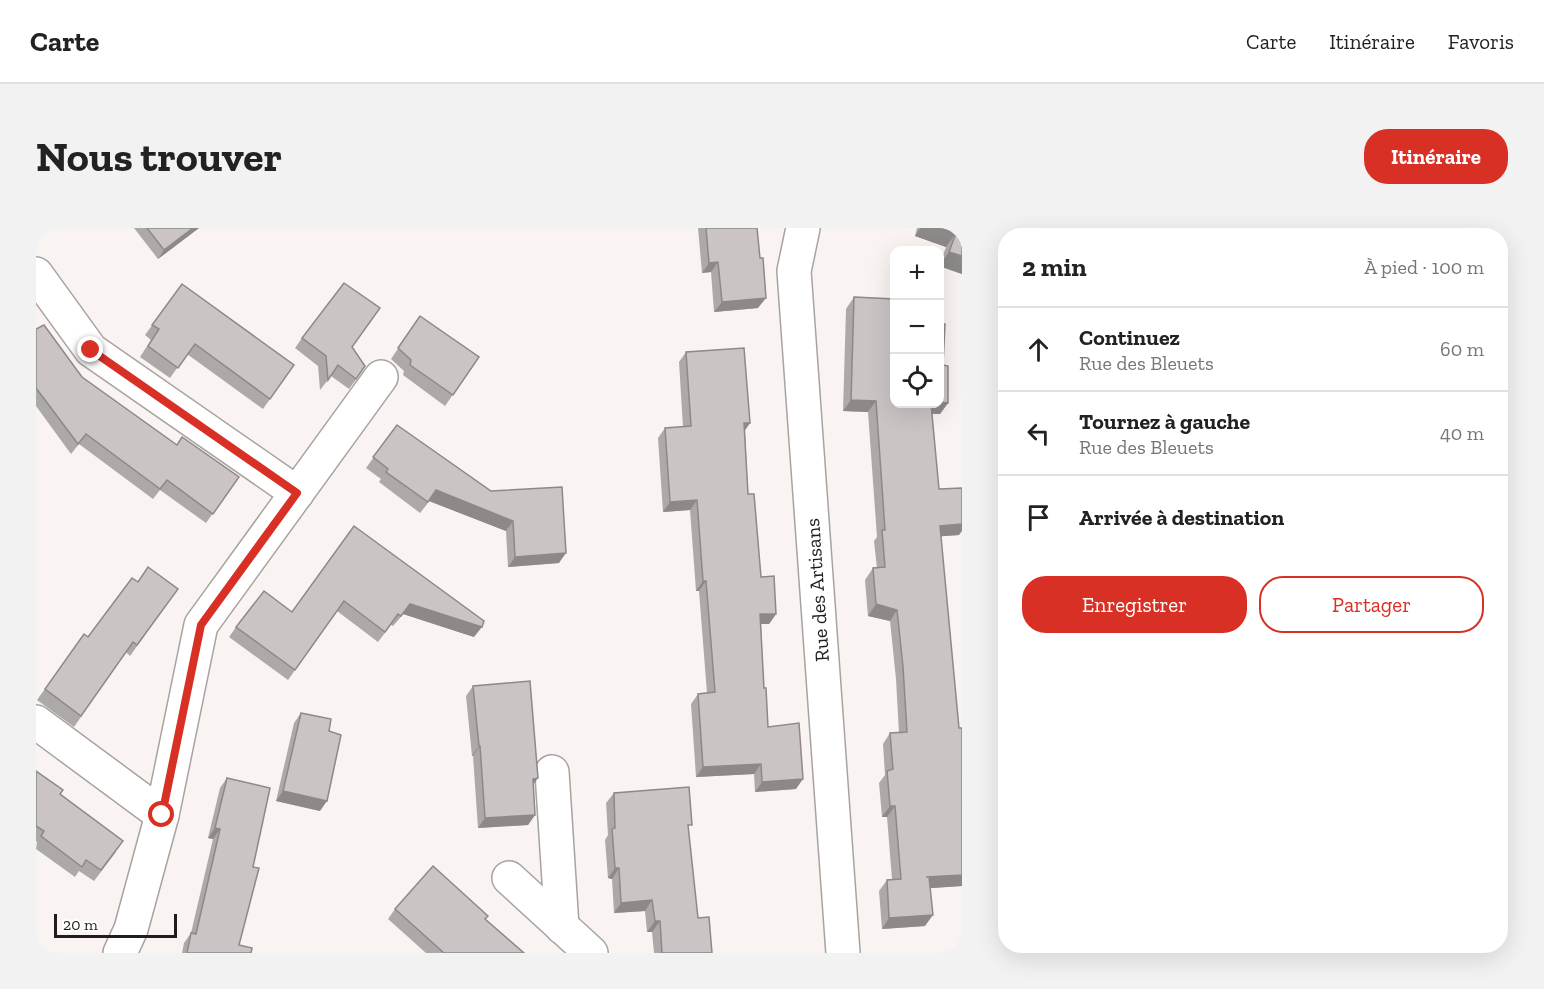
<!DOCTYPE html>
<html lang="fr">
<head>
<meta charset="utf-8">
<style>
  :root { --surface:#fff; --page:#f2f2f2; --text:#222; --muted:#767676; --line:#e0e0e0; --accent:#d93025 }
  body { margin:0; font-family:"Zilla Slab",serif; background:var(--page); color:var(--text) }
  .controls { position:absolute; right:18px; top:18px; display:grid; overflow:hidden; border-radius:12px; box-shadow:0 6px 24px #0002 }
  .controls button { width:54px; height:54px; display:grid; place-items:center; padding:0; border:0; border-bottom:2px solid var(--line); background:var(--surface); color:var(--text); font:30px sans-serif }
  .scale { position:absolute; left:18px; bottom:15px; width:123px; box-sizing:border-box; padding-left:6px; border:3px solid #201e1d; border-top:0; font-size:16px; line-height:21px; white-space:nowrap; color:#201e1d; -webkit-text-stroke:4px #fff; paint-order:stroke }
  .stop { position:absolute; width:18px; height:18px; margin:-14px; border:4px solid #d93025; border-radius:50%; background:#fff }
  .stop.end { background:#d93025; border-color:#fff; box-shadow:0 2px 6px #0008 }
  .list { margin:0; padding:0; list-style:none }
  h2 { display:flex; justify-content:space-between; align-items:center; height:78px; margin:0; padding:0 24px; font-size:26px }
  h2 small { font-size:20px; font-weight:400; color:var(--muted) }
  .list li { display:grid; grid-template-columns:39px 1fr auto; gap:18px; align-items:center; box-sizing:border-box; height:84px; padding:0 24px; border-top:2px solid var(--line) }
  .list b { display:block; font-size:22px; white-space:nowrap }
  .list p { margin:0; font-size:20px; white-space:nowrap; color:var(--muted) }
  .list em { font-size:20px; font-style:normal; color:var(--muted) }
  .actions { display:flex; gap:12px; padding:18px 24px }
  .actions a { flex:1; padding:14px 0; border:2px solid var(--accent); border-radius:24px; text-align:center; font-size:21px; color:var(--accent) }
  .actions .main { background:var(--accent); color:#fff }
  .icon { flex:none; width:33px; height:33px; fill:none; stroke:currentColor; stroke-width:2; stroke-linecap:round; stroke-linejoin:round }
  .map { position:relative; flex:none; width:926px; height:725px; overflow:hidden; border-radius:24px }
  header { display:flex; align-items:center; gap:36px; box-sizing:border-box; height:84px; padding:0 30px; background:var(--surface); border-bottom:2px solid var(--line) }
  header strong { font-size:28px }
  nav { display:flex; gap:33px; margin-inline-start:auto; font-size:21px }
  .intro { display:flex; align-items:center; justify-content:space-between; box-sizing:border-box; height:144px; padding:0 36px }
  h1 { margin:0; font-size:42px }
  .button { padding:15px 27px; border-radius:24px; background:var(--accent); color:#fff; font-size:21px; font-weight:700 }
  main { display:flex; gap:36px; padding:0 36px }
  aside { flex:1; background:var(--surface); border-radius:24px; box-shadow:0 6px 24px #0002 }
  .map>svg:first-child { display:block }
</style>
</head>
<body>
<header>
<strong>Carte</strong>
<nav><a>Carte</a><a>Itinéraire</a><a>Favoris</a></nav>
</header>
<div class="intro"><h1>Nous trouver</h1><a class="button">Itinéraire</a></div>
<main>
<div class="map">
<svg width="926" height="725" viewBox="0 0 926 725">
  <rect width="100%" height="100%" fill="#f9f4f1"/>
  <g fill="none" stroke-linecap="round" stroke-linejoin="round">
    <g stroke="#a8a3a0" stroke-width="36">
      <g id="minor">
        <polyline points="767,0 758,43 807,725"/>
        <polyline points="0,46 55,122 261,265"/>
        <polyline points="0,494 126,587"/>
        <polyline points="516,544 526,699"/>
        <polyline points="473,650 555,725"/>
        <polyline points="84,725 95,701 126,587 165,397 345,149"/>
      </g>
    </g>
    <use href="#minor" stroke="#fff" stroke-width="33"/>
  </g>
  <g fill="#aea9a9">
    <polygon points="98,0 163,0 122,31"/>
    <polygon points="662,0 721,0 722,80 678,84 675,44 666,45"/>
    <polygon points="881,0 926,0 926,46 903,38 910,19 879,8"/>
    <polygon points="146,56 258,137 227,181 151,126 134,150 104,129 115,112 109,107"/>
    <polygon points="818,69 858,176 907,137 912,175 904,186 896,186 903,261 923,307 905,308 926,658 894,660 889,698 846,701 843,663 851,652 856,651 851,589 846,589 843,555 849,547 847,516 854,505 863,505 860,451 854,393 832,388 829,352 837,340 841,340 838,313 841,309 832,184 807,183 810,81"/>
    <polygon points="384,88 443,129 409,178 367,147 368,143 355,131"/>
    <polygon points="0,101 46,149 141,217 203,249 170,295 124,262 117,271 43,216 35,226 0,178"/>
    <polygon points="266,110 322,149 313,161 295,148 284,162 282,138 259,120"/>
    <polygon points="650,124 714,195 709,202 712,266 725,349 740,386 733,396 725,396 728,460 732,499 760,561 719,564 718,546 660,549 655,476 662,466 671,465 663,363 660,363 654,282 627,284 622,210 629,200 647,199 643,134"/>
    <polygon points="361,197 455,263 523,335 472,339 470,303 393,273 384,285 343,254 345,251 330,240"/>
    <polygon points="318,298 438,409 367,386 357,398 355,397 342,414 301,383 252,452 193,409 200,399 256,384"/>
    <polygon points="102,354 142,361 94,428 90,424 38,499 1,472 48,406 52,409"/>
    <polygon points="437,458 499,587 492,597 442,600 437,528 436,528 430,468"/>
    <polygon points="265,485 284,583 240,573 258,495"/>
    <polygon points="0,543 24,566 80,624 58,653 43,643 39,649 0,621 1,614 0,613"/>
    <polygon points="191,550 217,639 203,717 215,725 146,725 148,715 155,705 177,611 172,610 184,560"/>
    <polygon points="578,565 652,602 662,690 676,725 618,725 616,704 611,704 609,683 578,685 576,651 572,650 569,612 572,607 570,575"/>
    <polygon points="359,681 452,688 449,691 488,725 390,725 352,691"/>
  </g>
  <g fill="#8d8989">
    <polygon points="157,0 163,0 122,31 128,22"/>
    <polygon points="884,0 906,0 920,5 910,19 879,8"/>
    <polygon points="913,24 926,28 926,46 903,38"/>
    <polygon points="682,34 675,44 666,45 673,35"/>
    <polygon points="730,70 722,80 678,84 686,74"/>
    <polygon points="815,172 840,173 832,184 807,183"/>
    <polygon points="903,174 912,175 904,186 887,185 894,176 903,176"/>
    <polygon points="708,195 714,195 707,205"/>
    <polygon points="400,262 477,293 470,303 393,273 384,285"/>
    <polygon points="661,272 654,282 627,284 634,274"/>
    <polygon points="926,296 926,303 923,307 896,309 904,298"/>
    <polygon points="530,325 523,335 472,339 479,329"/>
    <polygon points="667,353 670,353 663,363 660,363"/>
    <polygon points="374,376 446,399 438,409 367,386 357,398"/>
    <polygon points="840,376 861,382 854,393 832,388"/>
    <polygon points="724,386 740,386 733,396 717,396"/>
    <polygon points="443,518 444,518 437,528 436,528"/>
    <polygon points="725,536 718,546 660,549 667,539"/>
    <polygon points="502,550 495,560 497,551"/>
    <polygon points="767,551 760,561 719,564 726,554"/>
    <polygon points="247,563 291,573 284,583 240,573"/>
    <polygon points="854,578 859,578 851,589 846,589"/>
    <polygon points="499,587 492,597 442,600 449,590"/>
    <polygon points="179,600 184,601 177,611 172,610"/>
    <polygon points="579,640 583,640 576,651 572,650"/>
    <polygon points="926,647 926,658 882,661 890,649"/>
    <polygon points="616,672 609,683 578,685 585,675"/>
    <polygon points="897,687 889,698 846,701 853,690"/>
    <polygon points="619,693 624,693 616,704 611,704"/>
  </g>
  <g fill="#cac4c4" stroke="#8d8989" stroke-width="1.5">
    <polygon points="111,0 157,0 128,22"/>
    <polygon points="670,0 721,0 724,30 727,30 730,70 686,74 682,34 673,35"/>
    <polygon points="906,0 926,0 926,28 913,24 920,5"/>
    <polygon points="308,55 344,80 316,119 329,138 320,151 302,137 292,152 290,128 266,110"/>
    <polygon points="146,56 258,137 234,171 159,116 142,140 112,118 123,101 116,97"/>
    <polygon points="818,69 858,71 858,176 895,176 903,261 926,260 926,296 904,298 923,500 926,500 926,647 890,649 893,649 897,687 853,690 851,652 865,651 859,578 854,578 851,543 857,541 854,505 871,504 867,439 861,382 840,376 837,340 849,339 846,302 849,302 840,173 815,172"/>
    <polygon points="384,88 443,129 417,167 374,137 375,132 362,120"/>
    <polygon points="903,96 909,96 907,137 912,138 912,175 903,174"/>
    <polygon points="8,97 46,149 141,217 146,209 203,249 177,286 131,252 124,261 50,206 42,216 0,160 0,101"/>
    <polygon points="708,120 714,195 708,195 712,266 718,266 725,349 738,348 740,386 724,386 728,460 730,460 732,499 763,495 767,551 726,554 725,536 667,539 662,466 679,464 670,353 667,353 661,272 634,274 629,200 655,198 650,124"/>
    <polygon points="361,197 455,263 526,259 530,325 479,329 477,293 400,262 392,274 350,244 352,241 337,229"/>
    <polygon points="318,298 448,393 446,399 374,376 365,388 362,386 349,404 308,373 259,442 200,399 228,363 256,384"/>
    <polygon points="112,339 142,361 101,417 97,414 45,488 9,461 48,406 52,409 96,350 102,354"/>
    <polygon points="494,453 502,550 497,551 499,587 449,590 444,518 443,518 437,458"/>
    <polygon points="265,485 295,491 293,503 305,507 291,573 247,563"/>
    <polygon points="0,543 27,562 24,566 87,613 65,642 50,632 46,639 5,608 8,603 0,598"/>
    <polygon points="191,550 234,560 217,639 223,640 203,717 216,720 215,725 151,725 155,705 160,706 184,601 179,600"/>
    <polygon points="653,559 656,597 652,597 662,690 673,689 676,725 626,725 624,693 619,693 616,672 585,675 583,640 579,640 576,601 579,600 578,565"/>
    <polygon points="397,638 452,688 449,691 488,725 408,725 359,681"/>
  </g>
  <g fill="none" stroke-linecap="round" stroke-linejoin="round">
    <polyline stroke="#d93025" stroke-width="8" points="55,122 261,265 165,397 126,587"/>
  </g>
  <g text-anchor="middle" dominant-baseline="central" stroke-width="5" stroke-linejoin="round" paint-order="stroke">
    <g font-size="20" fill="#201e1d" stroke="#fff">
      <text transform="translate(781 362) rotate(-94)">Rue des Artisans</text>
    </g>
  </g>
</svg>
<div class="controls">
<button>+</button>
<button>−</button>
<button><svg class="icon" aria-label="locate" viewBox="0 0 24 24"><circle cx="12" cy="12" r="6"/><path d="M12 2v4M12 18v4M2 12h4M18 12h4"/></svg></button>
</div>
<div class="scale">20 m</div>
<div class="stop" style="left:126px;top:587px"></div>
<div class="stop end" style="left:55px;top:122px"></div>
</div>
<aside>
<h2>2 min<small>À pied · 100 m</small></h2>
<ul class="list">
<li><svg class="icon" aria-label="ahead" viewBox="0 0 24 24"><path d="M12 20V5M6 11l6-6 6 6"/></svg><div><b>Continuez</b><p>Rue des Bleuets</p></div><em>60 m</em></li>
<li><svg class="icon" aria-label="left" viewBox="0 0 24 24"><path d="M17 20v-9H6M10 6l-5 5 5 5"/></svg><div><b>Tournez à gauche</b><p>Rue des Bleuets</p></div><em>40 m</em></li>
<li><svg class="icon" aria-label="arrive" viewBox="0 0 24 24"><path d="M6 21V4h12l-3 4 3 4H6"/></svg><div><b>Arrivée à destination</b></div></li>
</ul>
<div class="actions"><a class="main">Enregistrer</a><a>Partager</a></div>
</aside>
</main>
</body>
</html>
